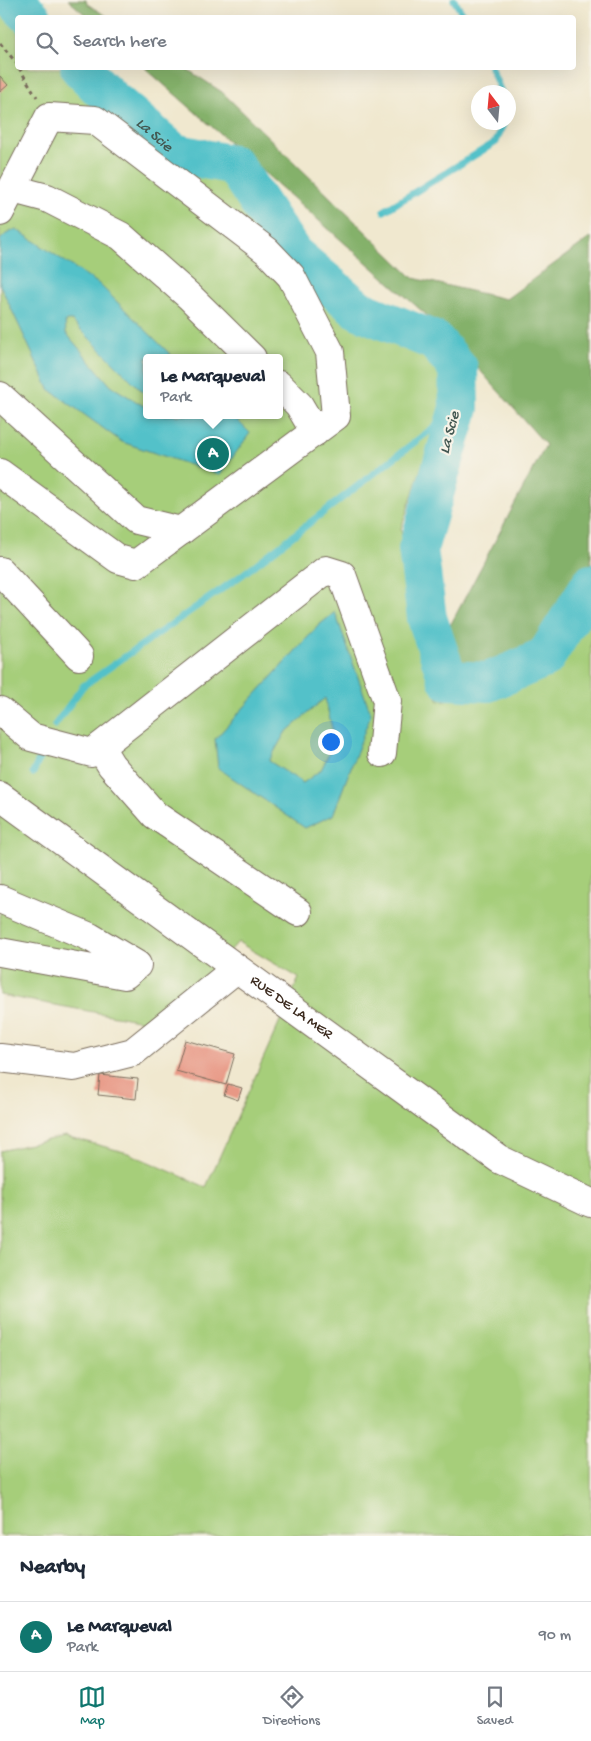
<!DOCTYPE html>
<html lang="en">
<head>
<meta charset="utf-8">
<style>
  :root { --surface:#fff; --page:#f6f6f7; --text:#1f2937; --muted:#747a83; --line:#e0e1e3; --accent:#0f766e }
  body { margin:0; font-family:"Gochi Hand",sans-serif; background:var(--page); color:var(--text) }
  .compass { position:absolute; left:471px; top:85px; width:45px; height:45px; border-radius:50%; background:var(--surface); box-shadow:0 5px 20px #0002; rotate:344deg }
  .you { position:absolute; left:330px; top:741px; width:18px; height:18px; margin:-12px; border:4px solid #fff; border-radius:50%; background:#1a73e8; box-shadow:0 0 0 8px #1a73e833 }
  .badge { display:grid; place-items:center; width:32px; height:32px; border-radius:50%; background:var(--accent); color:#fff; font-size:16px; font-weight:700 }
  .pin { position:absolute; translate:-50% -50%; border:2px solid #fff; box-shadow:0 1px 5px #0006 }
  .popup { position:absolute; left:143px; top:354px; width:140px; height:65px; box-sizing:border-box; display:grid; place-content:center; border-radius:5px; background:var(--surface); filter:drop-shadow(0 1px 4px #0005); font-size:16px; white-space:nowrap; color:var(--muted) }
  .popup b { font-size:19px; color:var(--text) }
  .popup::after { content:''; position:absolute; left:50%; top:100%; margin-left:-10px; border:10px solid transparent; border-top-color:var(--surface) }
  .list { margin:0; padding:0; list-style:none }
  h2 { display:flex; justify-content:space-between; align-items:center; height:65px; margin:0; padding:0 20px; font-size:21px }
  h2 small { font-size:16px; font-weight:400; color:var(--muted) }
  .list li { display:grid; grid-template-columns:32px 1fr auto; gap:15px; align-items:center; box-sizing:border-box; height:70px; padding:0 20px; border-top:1px solid var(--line) }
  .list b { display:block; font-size:19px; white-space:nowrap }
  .list p { margin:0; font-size:16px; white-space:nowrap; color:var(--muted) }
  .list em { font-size:16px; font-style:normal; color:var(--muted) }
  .icon { flex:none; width:28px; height:28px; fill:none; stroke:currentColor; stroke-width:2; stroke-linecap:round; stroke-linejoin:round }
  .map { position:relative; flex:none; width:591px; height:1536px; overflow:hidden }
  .search { position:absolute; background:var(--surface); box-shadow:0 5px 20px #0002; left:15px; right:15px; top:15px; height:55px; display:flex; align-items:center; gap:12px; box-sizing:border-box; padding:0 18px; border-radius:5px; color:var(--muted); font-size:19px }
  .sheet { height:135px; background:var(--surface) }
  nav { display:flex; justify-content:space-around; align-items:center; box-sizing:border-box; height:70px; border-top:1px solid var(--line); background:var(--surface); font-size:14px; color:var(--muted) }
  nav a { display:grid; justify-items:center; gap:2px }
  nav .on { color:var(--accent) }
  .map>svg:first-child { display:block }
</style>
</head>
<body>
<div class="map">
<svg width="591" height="1536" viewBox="0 0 591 1536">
  <rect width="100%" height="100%" fill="#f7f3e8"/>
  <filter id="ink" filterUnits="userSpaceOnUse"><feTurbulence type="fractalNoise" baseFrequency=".02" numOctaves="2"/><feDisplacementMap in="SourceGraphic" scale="10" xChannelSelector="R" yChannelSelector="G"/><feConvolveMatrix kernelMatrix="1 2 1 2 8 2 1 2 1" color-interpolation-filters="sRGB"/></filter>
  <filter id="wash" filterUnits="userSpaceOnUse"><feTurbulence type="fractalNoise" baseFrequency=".0096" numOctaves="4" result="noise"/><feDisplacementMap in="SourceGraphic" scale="20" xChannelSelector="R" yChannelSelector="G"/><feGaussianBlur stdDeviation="1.12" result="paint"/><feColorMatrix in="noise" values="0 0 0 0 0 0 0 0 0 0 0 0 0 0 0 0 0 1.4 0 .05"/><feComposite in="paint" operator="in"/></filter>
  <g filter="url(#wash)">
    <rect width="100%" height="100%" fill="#f0e8cf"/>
    <path fill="#a6ce7a" stroke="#707c4c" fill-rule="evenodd" d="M0 5 17 25 18 68H76L138 101 232 183 323 298 434 347 451 378 401 529 427 669 439 701 523 687 591 607V1536H0V1151L65 1136 128 1153 206 1187 299 978 238 942 173 1014 143 1021 0 995ZM147 358H279V415H147Z"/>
    <g fill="#84b16a" stroke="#606e44">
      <polygon points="68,0 86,0 87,4 108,17 88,17"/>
      <polygon points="145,68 185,68 222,92 413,278 506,299 591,237 591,607 523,687 439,701 427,669 546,445 447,333"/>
    </g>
    <g fill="#53c1c9" stroke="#477674" fill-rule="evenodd">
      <polygon points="16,229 99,284 174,358 147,358 147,396 72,321 65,321 66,333 111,386 147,408 147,415 232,415 250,433 220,475 122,442 49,389 0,285 0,240 6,234"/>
      <path d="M335 612 371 714 333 815 305 828 218 768 215 739 318 626ZM325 698 335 741 321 770 303 783 269 761 285 733Z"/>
    </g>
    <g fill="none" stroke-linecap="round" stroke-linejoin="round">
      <g stroke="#53c1c9" stroke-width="7">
        <polyline points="454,0 465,18"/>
        <polyline points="491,68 501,92"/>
        <polyline points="384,211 496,142 504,122"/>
        <polyline points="55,725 83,686 242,575 459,408"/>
        <polyline points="33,773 44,749"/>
      </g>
      <g stroke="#53c1c9" stroke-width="40">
        <polyline points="14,0 32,18"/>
        <path id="s1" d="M80 68 109 97 174 153 234 165 293 254 359 310 435 341 458 368 459 408 418 549 427 618 448 680 488 682 545 658 591 584"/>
      </g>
    </g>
    <g id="blocks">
      <g fill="#e89885">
        <polygon points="0,76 8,85 0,92"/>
        <polygon points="185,1040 235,1054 226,1085 176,1071"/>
        <polygon points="100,1075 138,1079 136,1099 98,1095"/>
        <polygon points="228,1084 242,1088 238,1100 224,1095"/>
      </g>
    </g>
  </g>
  <g filter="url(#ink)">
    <use href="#blocks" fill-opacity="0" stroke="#7a6c5c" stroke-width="1"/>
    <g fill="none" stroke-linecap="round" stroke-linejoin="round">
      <g stroke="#7a6c5c" stroke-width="30">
        <g id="minor">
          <polyline points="13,189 47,198 121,236 190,297 252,358"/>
          <polyline points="0,212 49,117 95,120 267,251 291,276 330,352 336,416 136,564 118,559 0,473"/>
          <polyline points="279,385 299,405 315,432"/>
          <polyline points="0,396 136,520 181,531"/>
          <polyline points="0,571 79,656"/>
          <polyline points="0,711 31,737 92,753 326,570 342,575 387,701 382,753"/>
          <polyline points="100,747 111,765 155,815 298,912"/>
          <path id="s2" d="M0 796 499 1159 591 1203"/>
          <polyline points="0,899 90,937 137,965 125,975 0,952"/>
          <polyline points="0,1058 74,1067 133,1052 236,969"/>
        </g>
      </g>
      <g stroke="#7a6c5c" stroke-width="3" stroke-dasharray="4 4" stroke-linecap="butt">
        <polyline points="0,43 18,65"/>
        <polyline points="19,68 37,97"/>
      </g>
      <use href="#minor" stroke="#fff" stroke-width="28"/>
    </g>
  </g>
  <g text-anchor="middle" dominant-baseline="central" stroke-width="4.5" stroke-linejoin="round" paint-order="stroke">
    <g font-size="15" fill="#3b2a1e" stroke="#f7f3e8">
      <text stroke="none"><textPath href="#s2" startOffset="360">RUE DE LA MER</textPath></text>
    </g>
    <g font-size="16" font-style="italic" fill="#425751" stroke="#f7f3e8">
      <text stroke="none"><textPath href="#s1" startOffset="100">La Scie</textPath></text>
      <text transform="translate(451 433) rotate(-75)">La Scie</text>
    </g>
  </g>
</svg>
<svg class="compass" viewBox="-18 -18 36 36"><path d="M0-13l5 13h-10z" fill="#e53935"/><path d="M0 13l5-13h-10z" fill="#747a83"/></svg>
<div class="you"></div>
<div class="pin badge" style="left:213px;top:454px">A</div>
<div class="popup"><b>Le Marqueval</b>Park</div>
<div class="search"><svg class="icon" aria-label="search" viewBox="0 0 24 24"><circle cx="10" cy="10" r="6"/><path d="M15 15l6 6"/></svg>Search here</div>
</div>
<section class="sheet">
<h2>Nearby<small></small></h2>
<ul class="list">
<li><span class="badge">A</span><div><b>Le Marqueval</b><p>Park</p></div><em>90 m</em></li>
</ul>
</section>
<nav>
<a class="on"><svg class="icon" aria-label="map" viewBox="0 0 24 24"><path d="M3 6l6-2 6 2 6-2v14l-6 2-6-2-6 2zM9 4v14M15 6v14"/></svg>Map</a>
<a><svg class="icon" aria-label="directions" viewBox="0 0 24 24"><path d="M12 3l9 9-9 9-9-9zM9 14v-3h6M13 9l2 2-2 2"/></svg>Directions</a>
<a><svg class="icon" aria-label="saved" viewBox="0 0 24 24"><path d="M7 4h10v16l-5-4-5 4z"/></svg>Saved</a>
</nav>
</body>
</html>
